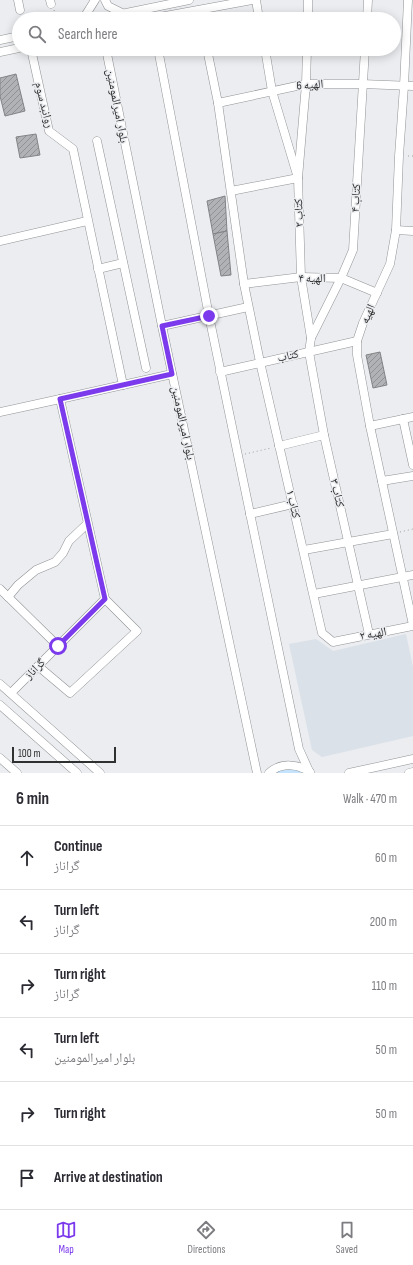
<!DOCTYPE html>
<html lang="en">
<head>
<meta charset="utf-8">
<style>
  :root { --surface:#fff; --page:#f2f2f3; --text:#2b2b33; --muted:#7c7c81; --line:#e1e1e2; --accent:#7c3aed }
  body { margin:0; font-family:"Sofia Sans Condensed","Noto Naskh Arabic",sans-serif; background:var(--page); color:var(--text) }
  .scale { position:absolute; left:12px; bottom:10px; width:104px; box-sizing:border-box; padding-left:4px; border:2px solid #2f3030; border-top:0; font-size:11px; line-height:14px; white-space:nowrap; color:#2f3030; -webkit-text-stroke:3px #ebedf0; paint-order:stroke }
  .stop { position:absolute; width:12px; height:12px; margin:-9px; border:3px solid #7c3aed; border-radius:50%; background:#fff }
  .stop.end { background:#7c3aed; border-color:#fff; box-shadow:0 1px 4px #0008 }
  .list { margin:0; padding:0; list-style:none }
  h2 { display:flex; justify-content:space-between; align-items:center; height:52px; margin:0; padding:0 16px; font-size:17px }
  h2 small { font-size:13px; font-weight:400; color:var(--muted) }
  .list li { display:grid; grid-template-columns:26px 1fr auto; gap:12px; align-items:center; box-sizing:border-box; height:64px; padding:0 16px; border-top:1px solid var(--line) }
  .list b { display:block; font-size:15px; white-space:nowrap }
  .list p { margin:0; font-size:13px; white-space:nowrap; color:var(--muted) }
  .list em { font-size:13px; font-style:normal; color:var(--muted) }
  .icon { flex:none; width:22px; height:22px; fill:none; stroke:currentColor; stroke-width:2; stroke-linecap:round; stroke-linejoin:round }
  .map { position:relative; flex:none; width:413px; height:773px; overflow:hidden }
  .search { position:absolute; background:var(--surface); box-shadow:0 2px 10px #0003; left:12px; right:12px; top:12px; height:44px; display:flex; align-items:center; gap:10px; box-sizing:border-box; padding:0 14px; border-radius:22px; color:var(--muted); font-size:15px }
  .sheet { height:436px; background:var(--surface) }
  nav { display:flex; justify-content:space-around; align-items:center; box-sizing:border-box; height:56px; border-top:1px solid var(--line); background:var(--surface); font-size:11px; color:var(--muted) }
  nav a { display:grid; justify-items:center; gap:2px }
  nav .on { color:var(--accent) }
  .map>svg:first-child { display:block }
</style>
</head>
<body>
<div class="map">
<svg width="413" height="773" viewBox="0 0 413 773">
  <defs>
    <pattern id="building-hatch" width="6" height="6" patternUnits="userSpaceOnUse"><rect width="6" height="6" fill="#b0b2b5"/><path d="M-1 1l2-2M0 6l6-6M5 7l2-2" fill="none" stroke="#909194"/></pattern>
  </defs>
  <rect width="100%" height="100%" fill="#ebedf0"/>
  <polygon fill="#dae1e9" points="406,634 413,667 413,736 322,757 312,750 289,644 316,639 333,651"/>
  <polygon fill="#c5e3fc" points="291,768 306,773 273,773 274,772"/>
  <g fill="url(#building-hatch)" stroke="#818385">
    <polygon points="16,74 25,111 5,116 0,96 0,78"/>
    <polygon points="36,134 40,155 20,158 16,137"/>
    <polygon points="225,196 227,231 213,234 207,201"/>
    <polygon points="227,231 231,275 221,276 213,234"/>
    <polygon points="380,352 387,385 373,388 366,355"/>
  </g>
  <g fill="none" stroke-linecap="round" stroke-linejoin="round">
    <g stroke="#919395" stroke-width="9">
      <g id="minor">
        <polyline points="18,0 20,10"/>
        <polyline points="50,0 51,4"/>
        <polyline points="105,0 108,6 122,13 123,19"/>
        <polyline points="256,0 259,19"/>
        <polyline points="408,0 404,86 399,156 396,230 390,264 363,323 357,341 357,355 370,426 413,625"/>
        <polyline points="200,10 202,19"/>
        <polyline points="82,19 85,16 95,0"/>
        <polyline points="97,19 189,0"/>
        <polyline points="149,19 252,0"/>
        <polyline points="308,19 308,0"/>
        <polyline points="367,19 368,0"/>
        <polyline points="0,40 19,36"/>
        <polyline points="31,49 49,131 73,149 123,385"/>
        <polyline points="106,49 162,326 257,773"/>
        <polyline points="158,49 209,316 299,749 309,771"/>
        <polyline points="207,49 218,103 244,284 260,362 322,633 333,642 413,626"/>
        <polyline points="265,49 272,91 298,178 301,277 311,338"/>
        <polyline points="365,49 353,250 341,278 311,338 309,352 324,435 369,634"/>
        <polyline points="0,52 19,48"/>
        <polyline points="218,103 306,84 362,84 413,86"/>
        <polyline points="97,141 146,368"/>
        <polyline points="231,191 298,178 306,84 307,49"/>
        <polyline points="396,230 413,231"/>
        <polyline points="0,241 87,221"/>
        <polyline points="98,269 123,263"/>
        <polyline points="244,284 301,277 341,278 377,293"/>
        <polyline points="162,326 248,307"/>
        <polyline points="220,372 357,341"/>
        <polyline points="0,412 60,399"/>
        <polyline points="403,419 413,465"/>
        <polyline points="370,426 413,417"/>
        <polyline points="279,446 324,435"/>
        <polyline points="382,481 413,476"/>
        <polyline points="250,514 293,504"/>
        <polyline points="304,550 393,534"/>
        <polyline points="0,589 58,646"/>
        <polyline points="314,594 413,575"/>
        <polyline points="8,597 18,585 36,570 55,562 63,553 69,541 87,524"/>
        <polyline points="38,666 70,693 137,631 105,599"/>
        <polyline points="0,684 100,773"/>
        <polyline points="11,693 105,599 60,399 172,374"/>
        <polyline points="0,705 77,773"/>
        <polyline points="0,758 17,773"/>
        <path d="M269 773C281 762 298 764 310 772"/>
        <polyline points="349,773 413,759"/>
        <polyline points="409,773 413,772"/>
      </g>
    </g>
    <g stroke="#9ea0a2" stroke-width="1" stroke-dasharray="1 3" stroke-linecap="butt">
      <polyline points="54,10 57,19"/>
      <polyline points="408,156 413,156"/>
      <polyline points="245,454 271,448"/>
      <polyline points="400,532 413,529"/>
    </g>
    <use href="#minor" stroke="#fff" stroke-width="8"/>
  </g>
  <g fill="none" stroke-linecap="round" stroke-linejoin="round">
    <polyline stroke="#7c3aed" stroke-width="5" points="58,646 105,599 60,399 172,374 162,326 209,316"/>
  </g>
  <g text-anchor="middle" dominant-baseline="central" stroke-width="3" stroke-linejoin="round" paint-order="stroke">
    <g font-size="12" fill="#2f3030" stroke="#ebedf0">
      <text transform="translate(310 85) rotate(-4)">الهیه 6</text>
      <text transform="translate(44 105) rotate(76)">روانبد سوم</text>
      <text transform="translate(117 106) rotate(79)">بلوار امیرالمومنین</text>
      <text transform="translate(356 198) rotate(-87)">کتاب ۴</text>
      <text transform="translate(299 213) rotate(-92)">کتاب ۲</text>
      <text x="312" y="278">الهیه ۴</text>
      <text transform="translate(368 314) rotate(-66)">الهیه</text>
      <text transform="translate(288 356) rotate(-12)">کتاب</text>
      <text transform="translate(183 423) rotate(78)">بلوار امیرالمومنین</text>
      <text transform="translate(337 493) rotate(77)">کتاب ۳</text>
      <text transform="translate(293 504) rotate(77)">کتاب ۱</text>
      <text transform="translate(373 634) rotate(-11)">الهیه ۲</text>
      <text transform="translate(35 669) rotate(-45)">گراناز</text>
    </g>
  </g>
</svg>
<div class="scale">100 m</div>
<div class="stop" style="left:58px;top:646px"></div>
<div class="stop end" style="left:209px;top:316px"></div>
<div class="search"><svg class="icon" aria-label="search" viewBox="0 0 24 24"><circle cx="10" cy="10" r="6"/><path d="M15 15l6 6"/></svg>Search here</div>
</div>
<section class="sheet">
<h2>6 min<small>Walk · 470 m</small></h2>
<ul class="list">
<li><svg class="icon" aria-label="ahead" viewBox="0 0 24 24"><path d="M12 20V5M6 11l6-6 6 6"/></svg><div><b>Continue</b><p>گراناز</p></div><em>60 m</em></li>
<li><svg class="icon" aria-label="left" viewBox="0 0 24 24"><path d="M17 20v-9H6M10 6l-5 5 5 5"/></svg><div><b>Turn left</b><p>گراناز</p></div><em>200 m</em></li>
<li><svg class="icon" aria-label="right" viewBox="0 0 24 24"><path d="M7 20v-9h11M14 6l5 5-5 5"/></svg><div><b>Turn right</b><p>گراناز</p></div><em>110 m</em></li>
<li><svg class="icon" aria-label="left" viewBox="0 0 24 24"><path d="M17 20v-9H6M10 6l-5 5 5 5"/></svg><div><b>Turn left</b><p>بلوار امیرالمومنین</p></div><em>50 m</em></li>
<li><svg class="icon" aria-label="right" viewBox="0 0 24 24"><path d="M7 20v-9h11M14 6l5 5-5 5"/></svg><div><b>Turn right</b></div><em>50 m</em></li>
<li><svg class="icon" aria-label="arrive" viewBox="0 0 24 24"><path d="M6 21V4h12l-3 4 3 4H6"/></svg><div><b>Arrive at destination</b></div></li>
</ul>
</section>
<nav>
<a class="on"><svg class="icon" aria-label="map" viewBox="0 0 24 24"><path d="M3 6l6-2 6 2 6-2v14l-6 2-6-2-6 2zM9 4v14M15 6v14"/></svg>Map</a>
<a><svg class="icon" aria-label="directions" viewBox="0 0 24 24"><path d="M12 3l9 9-9 9-9-9zM9 14v-3h6M13 9l2 2-2 2"/></svg>Directions</a>
<a><svg class="icon" aria-label="saved" viewBox="0 0 24 24"><path d="M7 4h10v16l-5-4-5 4z"/></svg>Saved</a>
</nav>
</body>
</html>
